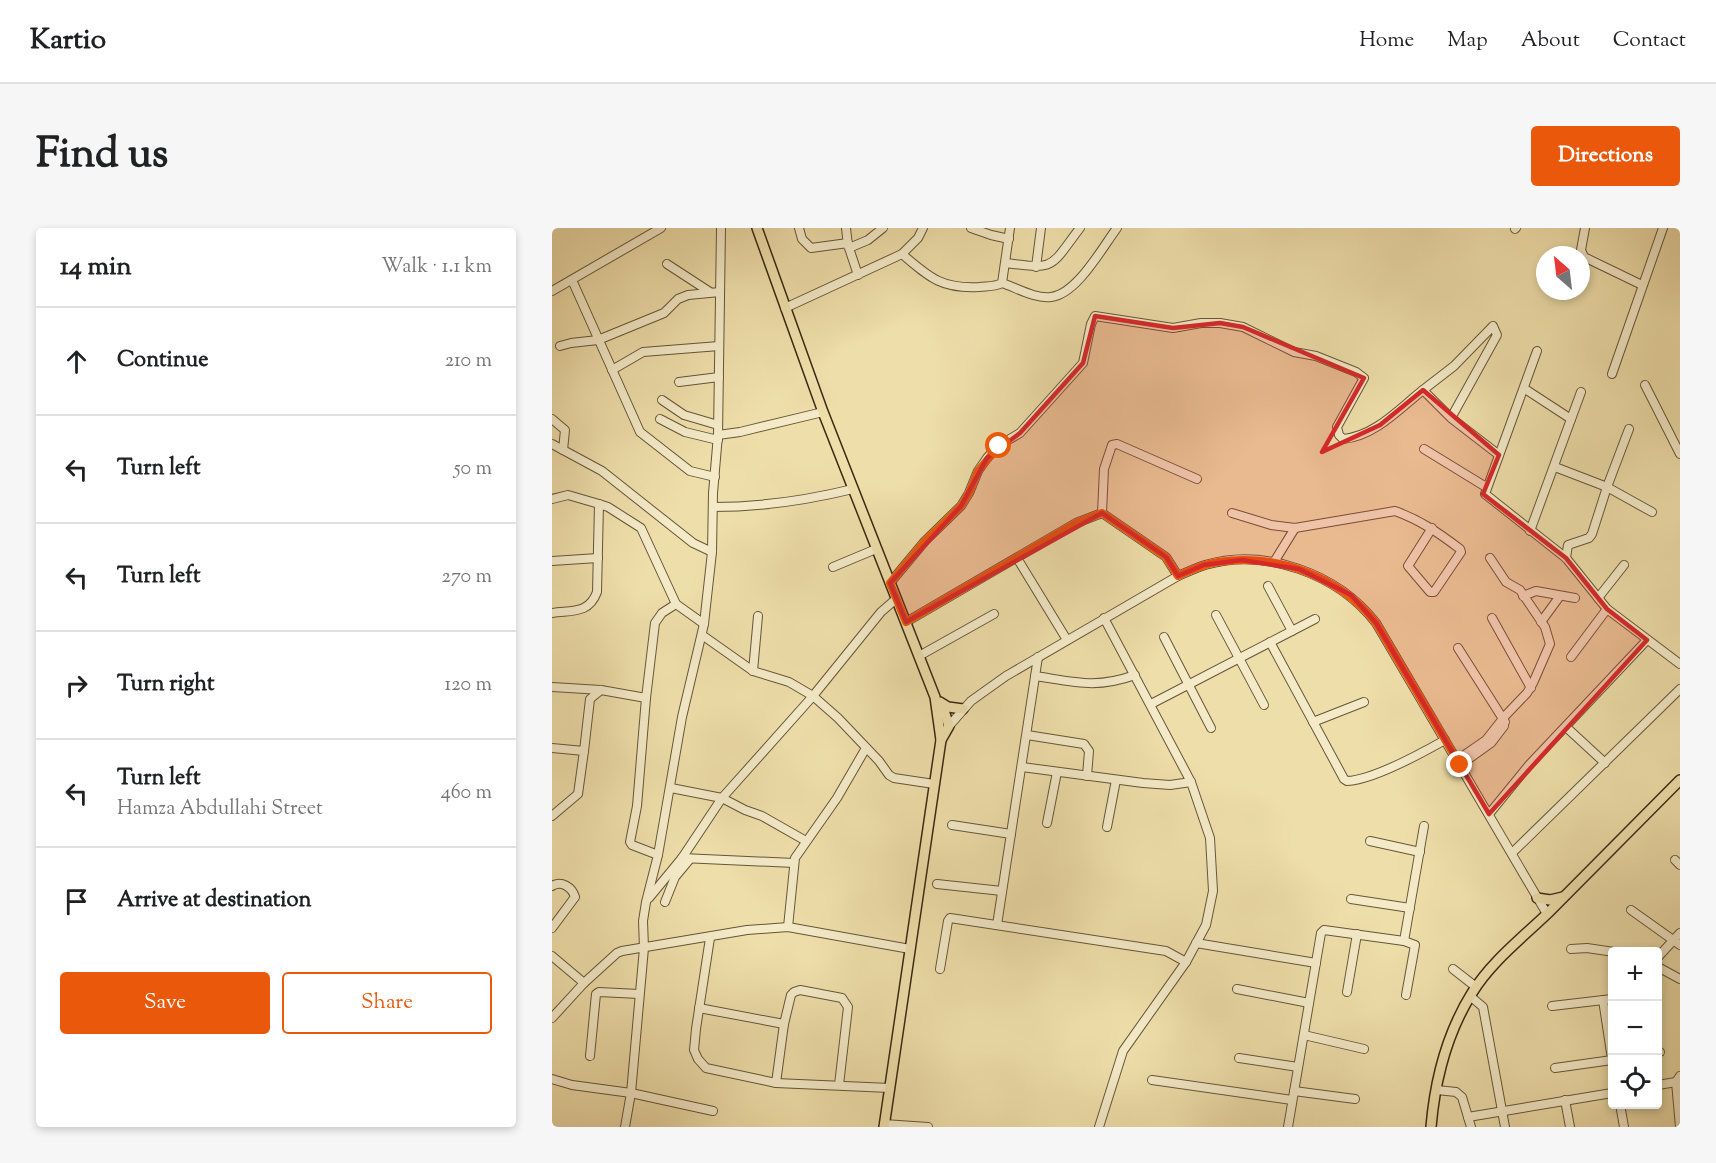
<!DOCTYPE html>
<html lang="en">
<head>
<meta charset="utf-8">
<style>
  :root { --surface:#fff; --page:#f6f6f6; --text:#202124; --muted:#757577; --line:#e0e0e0; --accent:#ea580c }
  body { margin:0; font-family:"Sorts Mill Goudy",serif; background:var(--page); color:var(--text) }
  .controls { position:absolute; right:18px; bottom:18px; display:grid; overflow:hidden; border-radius:6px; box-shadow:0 3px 9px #0003 }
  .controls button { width:54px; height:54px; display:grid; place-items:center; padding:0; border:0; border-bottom:2px solid var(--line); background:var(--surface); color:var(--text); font:30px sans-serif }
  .compass { position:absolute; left:984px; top:18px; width:54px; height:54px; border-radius:50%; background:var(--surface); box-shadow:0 3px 9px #0003; rotate:332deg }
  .stop { position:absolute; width:18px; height:18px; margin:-14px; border:4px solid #ea580c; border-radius:50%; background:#fff }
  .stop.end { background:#ea580c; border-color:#fff; box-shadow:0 2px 6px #0008 }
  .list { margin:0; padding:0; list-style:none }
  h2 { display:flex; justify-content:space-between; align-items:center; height:78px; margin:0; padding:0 24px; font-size:26px }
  h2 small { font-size:20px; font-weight:400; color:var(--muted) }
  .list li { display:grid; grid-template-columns:39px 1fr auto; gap:18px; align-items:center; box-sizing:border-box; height:108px; padding:0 24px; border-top:2px solid var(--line) }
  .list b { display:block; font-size:22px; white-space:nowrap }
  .list p { margin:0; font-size:20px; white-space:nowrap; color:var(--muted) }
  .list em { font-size:20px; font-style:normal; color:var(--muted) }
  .actions { display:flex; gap:12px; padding:18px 24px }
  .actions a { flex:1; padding:14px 0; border:2px solid var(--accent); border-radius:6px; text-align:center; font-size:21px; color:var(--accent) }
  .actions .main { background:var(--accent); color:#fff }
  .icon { flex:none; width:33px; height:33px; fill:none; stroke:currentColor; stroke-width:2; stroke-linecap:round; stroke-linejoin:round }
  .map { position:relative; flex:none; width:1128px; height:899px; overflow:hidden; border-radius:6px }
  header { display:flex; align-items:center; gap:36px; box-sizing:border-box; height:84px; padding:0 30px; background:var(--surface); border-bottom:2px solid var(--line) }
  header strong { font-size:28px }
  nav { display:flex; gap:33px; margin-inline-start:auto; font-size:21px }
  .intro { display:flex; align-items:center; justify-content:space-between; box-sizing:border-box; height:144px; padding:0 36px }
  h1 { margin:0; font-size:42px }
  .button { padding:15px 27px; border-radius:6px; background:var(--accent); color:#fff; font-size:21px; font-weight:700 }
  main { display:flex; gap:36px; padding:0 36px }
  aside { flex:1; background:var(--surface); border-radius:6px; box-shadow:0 3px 9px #0003 }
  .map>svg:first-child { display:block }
</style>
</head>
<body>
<header>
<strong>Kartio</strong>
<nav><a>Home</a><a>Map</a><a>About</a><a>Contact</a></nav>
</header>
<div class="intro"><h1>Find us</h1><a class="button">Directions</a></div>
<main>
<aside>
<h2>14 min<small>Walk · 1.1 km</small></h2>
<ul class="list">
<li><svg class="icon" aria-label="ahead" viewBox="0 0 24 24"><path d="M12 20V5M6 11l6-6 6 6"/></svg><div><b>Continue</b></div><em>210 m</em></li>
<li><svg class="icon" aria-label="left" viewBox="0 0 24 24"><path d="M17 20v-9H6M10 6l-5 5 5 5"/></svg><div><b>Turn left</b></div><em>50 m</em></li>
<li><svg class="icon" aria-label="left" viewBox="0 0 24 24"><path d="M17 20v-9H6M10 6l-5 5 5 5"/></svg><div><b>Turn left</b></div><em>270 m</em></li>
<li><svg class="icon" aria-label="right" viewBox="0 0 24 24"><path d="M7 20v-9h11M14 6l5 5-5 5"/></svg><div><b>Turn right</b></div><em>120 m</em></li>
<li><svg class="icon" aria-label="left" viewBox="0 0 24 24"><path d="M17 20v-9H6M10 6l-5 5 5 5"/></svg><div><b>Turn left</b><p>Hamza Abdullahi Street</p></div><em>460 m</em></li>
<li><svg class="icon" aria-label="arrive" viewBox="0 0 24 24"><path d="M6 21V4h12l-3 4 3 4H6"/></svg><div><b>Arrive at destination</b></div></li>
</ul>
<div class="actions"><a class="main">Save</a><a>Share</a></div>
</aside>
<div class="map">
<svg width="1128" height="899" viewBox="0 0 1128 899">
  <rect width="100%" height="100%" fill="#eedeaa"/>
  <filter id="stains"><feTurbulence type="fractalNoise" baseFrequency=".00333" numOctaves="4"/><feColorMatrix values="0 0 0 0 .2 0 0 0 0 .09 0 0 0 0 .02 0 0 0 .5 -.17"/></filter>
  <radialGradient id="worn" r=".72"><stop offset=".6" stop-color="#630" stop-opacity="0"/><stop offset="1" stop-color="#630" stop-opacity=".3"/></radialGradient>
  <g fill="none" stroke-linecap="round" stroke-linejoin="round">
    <g stroke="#665638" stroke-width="10">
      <g id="minor">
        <polyline points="247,0 250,11 259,20 296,15"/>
        <polyline points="294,0 296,18"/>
        <polyline points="419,0 439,7 457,11"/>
        <polyline points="1033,0 1029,22 1032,29 1090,57"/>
        <polyline points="963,1 964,0"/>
        <path d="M350 26C377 49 389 61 427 59 435 58 443 59 450 55L458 0"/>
        <path d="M454 35C505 42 498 39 528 0"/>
        <polyline points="115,36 158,64"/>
        <polyline points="484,39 489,0"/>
        <polyline points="306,47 297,20 316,12 331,0"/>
        <polyline points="20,52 88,204 138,243 163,249"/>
        <path d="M450 55C465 60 483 71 499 69 525 66 550 20 565 0"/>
        <polyline points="0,63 109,0"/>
        <polyline points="233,80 350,26 366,10 371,0"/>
        <polyline points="8,118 19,115 46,112 112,85 126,71 136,67 168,64"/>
        <polyline points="985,123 933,266 1014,330 1055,381 1128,436"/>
        <polyline points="60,142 91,124 167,118"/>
        <polyline points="1060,146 1111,0"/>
        <polyline points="127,154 167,149"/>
        <polyline points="1093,157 1128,226"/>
        <polyline points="973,161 1019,191"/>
        <polyline points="110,172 132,187 166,197"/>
        <polyline points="899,190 945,107 941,98 902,138 871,162 899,190 947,227"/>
        <polyline points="0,191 13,202 11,222"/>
        <polyline points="108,191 133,204 166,212"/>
        <polyline points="166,207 188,204 271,184"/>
        <polyline points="0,216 50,243 141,315 160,324"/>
        <polyline points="872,221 934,259"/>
        <polyline points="1003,239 1055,259 1100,284"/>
        <polyline points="0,271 16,267 47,276 56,279 89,300 124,376 152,396"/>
        <path d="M161 279C208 279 256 272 301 261"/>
        <polyline points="550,285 552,241 560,217 565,216 645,251"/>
        <polyline points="550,285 614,329 626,348"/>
        <path d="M680 285 719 297 743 300 843 283C868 292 887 305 908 321L909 324 882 364H878L856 338 880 300"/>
        <polyline points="978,303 1029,164"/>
        <polyline points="465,330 515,412"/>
        <polyline points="1014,330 1016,317 1037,310 1040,306 1055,259 1077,201"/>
        <polyline points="0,333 46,330"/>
        <polyline points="722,334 743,300"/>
        <polyline points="281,339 324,321"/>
        <path d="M338 355 373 313 409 278 417 265 426 243 435 230 446 218 468 205 531 135 539 96 543 88 621 100 649 95H668L691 99 742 124 764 128 804 144 812 150 785 199 787 207 791 211C823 208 847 181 871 162"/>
        <polyline points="716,358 740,403"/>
        <polyline points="971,368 984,363 1023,370"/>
        <polyline points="1046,370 1072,337"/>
        <path d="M0 385C20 382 37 386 45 364L47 276"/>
        <polyline points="664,387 712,477"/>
        <polyline points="940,390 979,460"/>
        <polyline points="354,394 524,295 550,285"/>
        <polyline points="989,394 1008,368"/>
        <polyline points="150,407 201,443 237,454 261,468 286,490 327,533 337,547 342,550 382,556"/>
        <polyline points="612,409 659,500"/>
        <path d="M718 414 792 551 795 553C821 552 870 525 893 512"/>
        <polyline points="906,420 953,494"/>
        <polyline points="367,428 442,386"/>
        <polyline points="1019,429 1055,381"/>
        <polyline points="201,443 206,388"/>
        <path d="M483 448C523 454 544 461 583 447"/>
        <polyline points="0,459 49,462 94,470"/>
        <polyline points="599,476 763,391"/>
        <polyline points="761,494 812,474"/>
        <path d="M397 498 419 473 454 448 626 348C635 344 644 340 653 337 713 319 786 346 824 395L995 686"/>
        <polyline points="1014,499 1053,535"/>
        <polyline points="475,507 532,516 537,523 535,548"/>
        <polyline points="0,520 32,523 38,471 49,462"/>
        <polyline points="905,532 934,512 953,488 975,465 981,455 998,416 993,399 968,362 954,354 938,330"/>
        <polyline points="908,537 939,515 952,498"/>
        <polyline points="470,539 591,555 618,557 639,554"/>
        <polyline points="119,560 170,570 193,582 210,588 254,613"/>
        <polyline points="937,586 977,537 1095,412"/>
        <polyline points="0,588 26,566 32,523"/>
        <polyline points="495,595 505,544"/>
        <polyline points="400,597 459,606"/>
        <polyline points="555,599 564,552"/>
        <polyline points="818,613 868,624"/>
        <polyline points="960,625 1128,461"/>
        <polyline points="106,627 80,617 78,614 85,578 94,470 103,395 110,385 124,376"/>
        <polyline points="130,630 242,635"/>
        <polyline points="1123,632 1128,637"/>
        <polyline points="385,656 450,663"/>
        <path d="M0 658C9 652 20 659 23 669L0 700"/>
        <polyline points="97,670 130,630 170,570 261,468 329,384 344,371"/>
        <polyline points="799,671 858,680"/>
        <polyline points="113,674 123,649 138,631"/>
        <polyline points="1079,682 1128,717"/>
        <polyline points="445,697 486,429"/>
        <polyline points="236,699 243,630 285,570 314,520"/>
        <polyline points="158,710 144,801 142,822 146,831 154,840 224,855 338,860"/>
        <polyline points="852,713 872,598"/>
        <polyline points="644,715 764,735"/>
        <polyline points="1019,721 1035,720 1062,724"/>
        <polyline points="0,728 32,755"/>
        <polyline points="1106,729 1128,705"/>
        <polyline points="1106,739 1128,751"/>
        <polyline points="388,741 396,693 398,690 614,723 634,734"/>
        <polyline points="901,741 924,759"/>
        <polyline points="685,761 757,775"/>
        <polyline points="795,764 805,706"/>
        <polyline points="918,768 931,779 953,899"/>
        <polyline points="1051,772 1060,831"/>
        <polyline points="1000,778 1060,771"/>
        <polyline points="147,780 232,796"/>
        <polyline points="0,790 32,755 65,725 70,723 195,702 236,699 358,721"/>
        <polyline points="752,807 812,821"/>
        <polyline points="1106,825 1108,824"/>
        <polyline points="38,828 44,766 47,764 87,766"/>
        <polyline points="687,830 746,839"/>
        <polyline points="1003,840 1060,832"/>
        <polyline points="1128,848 1124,854 1128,899"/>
        <polyline points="0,851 20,857 79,865 161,883"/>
        <polyline points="600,852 740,872"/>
        <polyline points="224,855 232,796 239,767 242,764 248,762 290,770 296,779 287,857"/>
        <polyline points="1106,857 1124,854"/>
        <polyline points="885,862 904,864 910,869 919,899"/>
        <polyline points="742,863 803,871"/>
        <polyline points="1013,872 1018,899"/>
        <polyline points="1068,876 1072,899"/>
        <polyline points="916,889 1060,865"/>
        <polyline points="332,896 376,899"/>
        <polyline points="73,899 79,865 92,720 91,693 94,674 106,627 130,489 152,396 160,324 161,265 166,207 169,0"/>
        <polyline points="547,899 571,823 634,734 654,697 661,663 658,610 639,554 552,390"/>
        <polyline points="736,899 769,705 772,702 852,713 863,717 854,767"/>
      </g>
    </g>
    <g stroke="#392812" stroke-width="12">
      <g id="major">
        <polyline points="205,0 271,184 383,469 389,512 332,899"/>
        <polyline points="388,474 396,479 411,481"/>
        <polyline points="389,512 397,498 390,476"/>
        <polyline points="985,670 998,672 1011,669"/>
        <path d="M879 899C883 852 895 805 920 765 939 734 970 710 996 685 1040 641 1084 596 1128 552"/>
      </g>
    </g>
    <use href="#minor" stroke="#f4eac8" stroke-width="8"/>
    <use href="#major" stroke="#eedeaa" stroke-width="9"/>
  </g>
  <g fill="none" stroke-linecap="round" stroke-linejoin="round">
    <path stroke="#ea580c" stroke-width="8" d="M447 218 426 243 417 265 409 278 373 313 338 355 354 394 524 295 550 285 614 329 626 348C639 342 652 336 666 334 725 325 787 348 824 395L908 537"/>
  </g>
  <path fill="#d62828" fill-opacity="0.2" stroke="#d62828" stroke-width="4.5" stroke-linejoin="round" d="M543 88 621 100 668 95 691 99 812 150 770 224 828 197 871 162 947 227 931 266 1014 330 1055 381 1095 412 937 586 824 395 799 367 747 341 690 332 652 337 626 348 614 329 550 285 354 394 338 355 409 278 435 230 468 205 531 135Z"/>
  <rect width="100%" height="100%" filter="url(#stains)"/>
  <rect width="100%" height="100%" fill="url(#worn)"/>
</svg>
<div class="controls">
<button>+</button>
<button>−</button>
<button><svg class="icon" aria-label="locate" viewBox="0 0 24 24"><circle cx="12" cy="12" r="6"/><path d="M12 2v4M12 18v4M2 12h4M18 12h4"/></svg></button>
</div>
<svg class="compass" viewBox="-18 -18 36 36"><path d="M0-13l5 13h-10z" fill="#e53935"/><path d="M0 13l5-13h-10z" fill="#757577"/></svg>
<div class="stop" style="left:447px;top:218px"></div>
<div class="stop end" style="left:908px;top:537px"></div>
</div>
</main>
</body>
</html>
